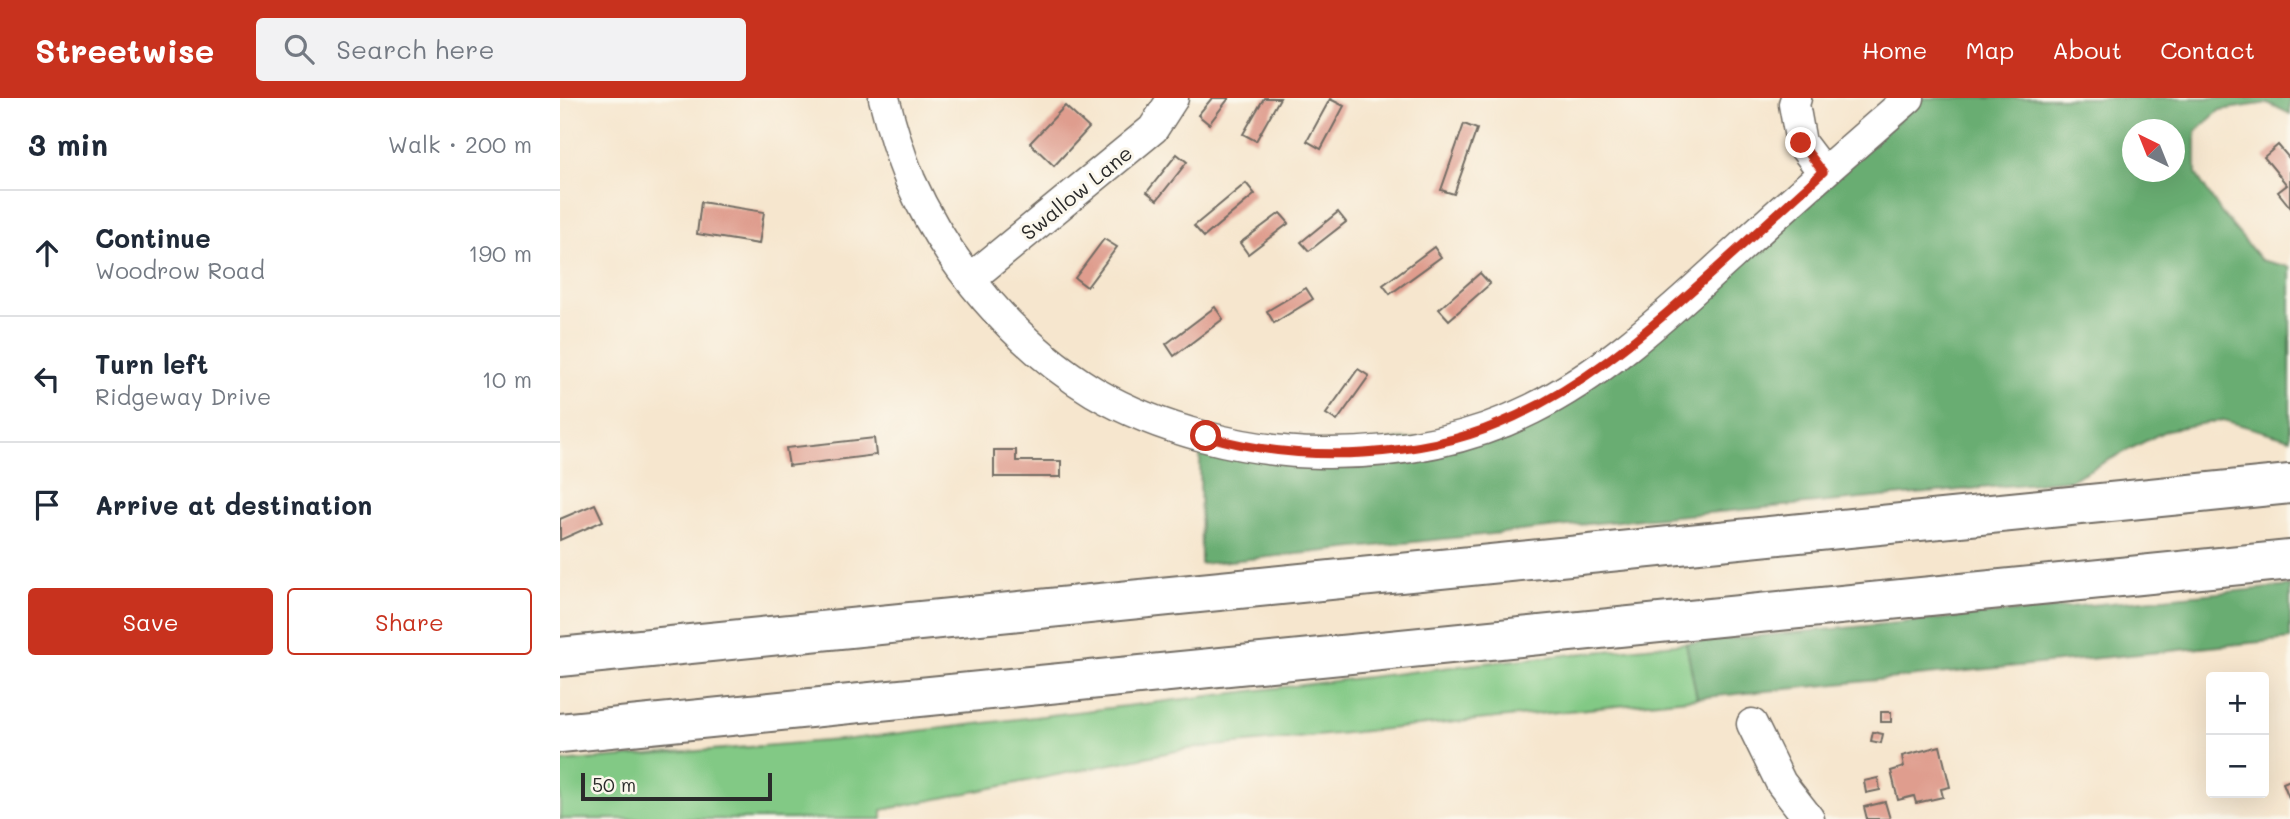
<!DOCTYPE html>
<html lang="en">
<head>
<meta charset="utf-8">
<style>
  :root { --surface:#fff; --page:#f2f2f3; --text:#1f2937; --muted:#747a83; --line:#e0e1e3; --accent:#c8321e }
  body { margin:0; font-family:Mali,sans-serif; background:var(--page); color:var(--text) }
  .controls { position:absolute; right:21px; bottom:21px; display:grid; overflow:hidden; border-radius:7px; box-shadow:0 7px 28px #0002 }
  .controls button { width:63px; height:63px; display:grid; place-items:center; padding:0; border:0; border-bottom:2px solid var(--line); background:var(--surface); color:var(--text); font:35px sans-serif }
  .compass { position:absolute; left:1562px; top:21px; width:63px; height:63px; border-radius:50%; background:var(--surface); box-shadow:0 7px 28px #0002; rotate:317deg }
  .scale { position:absolute; left:21px; bottom:18px; width:191px; box-sizing:border-box; padding-left:7px; border:4px solid #2b2b2b; border-top:0; font-size:19px; line-height:24px; white-space:nowrap; color:#2b2b2b; -webkit-text-stroke:5px #fbf7ec; paint-order:stroke }
  .stop { position:absolute; width:21px; height:21px; margin:-16px; border:5px solid #c8321e; border-radius:50%; background:#fff }
  .stop.end { background:#c8321e; border-color:#fff; box-shadow:0 2px 7px #0008 }
  .list { margin:0; padding:0; list-style:none }
  h2 { display:flex; justify-content:space-between; align-items:center; height:91px; margin:0; padding:0 28px; font-size:30px }
  h2 small { font-size:23px; font-weight:400; color:var(--muted) }
  .list li { display:grid; grid-template-columns:46px 1fr auto; gap:21px; align-items:center; box-sizing:border-box; height:126px; padding:0 28px; border-top:2px solid var(--line) }
  .list b { display:block; font-size:26px; white-space:nowrap }
  .list p { margin:0; font-size:23px; white-space:nowrap; color:var(--muted) }
  .list em { font-size:23px; font-style:normal; color:var(--muted) }
  .actions { display:flex; gap:14px; padding:21px 28px }
  .actions a { flex:1; padding:16px 0; border:2px solid var(--accent); border-radius:7px; text-align:center; font-size:24px; color:var(--accent) }
  .actions .main { background:var(--accent); color:#fff }
  .icon { flex:none; width:38px; height:38px; fill:none; stroke:currentColor; stroke-width:2; stroke-linecap:round; stroke-linejoin:round }
  .map { position:relative; flex:none; width:1730px; height:721px; overflow:hidden }
  header { display:flex; align-items:center; gap:42px; box-sizing:border-box; height:98px; padding:0 35px; background:var(--accent); color:#fff }
  header strong { font-size:33px }
  nav { display:flex; gap:38px; margin-inline-start:auto; font-size:24px }
  .search { width:490px; height:63px; background:var(--page); display:flex; align-items:center; gap:18px; box-sizing:border-box; padding:0 24px; border-radius:7px; color:var(--muted); font-size:26px }
  main { display:flex }
  aside { flex:1; background:var(--surface) }
  .map>svg:first-child { display:block }
</style>
</head>
<body>
<header>
<strong>Streetwise</strong>
<div class="search"><svg class="icon" aria-label="search" viewBox="0 0 24 24"><circle cx="10" cy="10" r="6"/><path d="M15 15l6 6"/></svg>Search here</div>
<nav><a>Home</a><a>Map</a><a>About</a><a>Contact</a></nav>
</header>
<main>
<aside>
<h2>3 min<small>Walk · 200 m</small></h2>
<ul class="list">
<li><svg class="icon" aria-label="ahead" viewBox="0 0 24 24"><path d="M12 20V5M6 11l6-6 6 6"/></svg><div><b>Continue</b><p>Woodrow Road</p></div><em>190 m</em></li>
<li><svg class="icon" aria-label="left" viewBox="0 0 24 24"><path d="M17 20v-9H6M10 6l-5 5 5 5"/></svg><div><b>Turn left</b><p>Ridgeway Drive</p></div><em>10 m</em></li>
<li><svg class="icon" aria-label="arrive" viewBox="0 0 24 24"><path d="M6 21V4h12l-3 4 3 4H6"/></svg><div><b>Arrive at destination</b></div></li>
</ul>
<div class="actions"><a class="main">Save</a><a>Share</a></div>
</aside>
<div class="map">
<svg width="1730" height="721" viewBox="0 0 1730 721">
  <rect width="100%" height="100%" fill="#fbf7ec"/>
  <filter id="ink" filterUnits="userSpaceOnUse"><feTurbulence type="fractalNoise" baseFrequency=".0143" numOctaves="2"/><feDisplacementMap in="SourceGraphic" scale="14" xChannelSelector="R" yChannelSelector="G"/><feConvolveMatrix kernelMatrix="1 2 1 2 8 2 1 2 1" color-interpolation-filters="sRGB"/></filter>
  <filter id="wash" filterUnits="userSpaceOnUse"><feTurbulence type="fractalNoise" baseFrequency=".00686" numOctaves="4" result="noise"/><feDisplacementMap in="SourceGraphic" scale="28" xChannelSelector="R" yChannelSelector="G"/><feGaussianBlur stdDeviation="1.57" result="paint"/><feColorMatrix in="noise" values="0 0 0 0 0 0 0 0 0 0 0 0 0 0 0 0 0 1.4 0 .05"/><feComposite in="paint" operator="in"/></filter>
  <g filter="url(#wash)">
    <rect width="100%" height="100%" fill="#f6e6ce"/>
    <polygon fill="#82c985" stroke="#567a58" stroke-width="2" points="1126,545 1137,600 626,651 322,712 322,721 0,721 0,664 291,641 925,565"/>
    <g fill="#69ad72" stroke="#4a6c4e" stroke-width="2" fill-rule="evenodd">
      <path d="M1364 0H1730V16L1708 5 1660 12 1636 33V76L1662 116 1701 162 1730 169V341L1663 322 1607 332 1510 382 1037 425 641 466 640 352 945 336 1271 80ZM1573 32H1615V74H1573Z"/>
      <polygon points="1730,488 1730,541 1137,600 1126,545"/>
    </g>
    <g id="blocks">
      <g fill="#df9d8e">
        <polygon points="652,0 669,0 649,26 638,17"/>
        <polygon points="704,0 720,0 696,43 683,36"/>
        <polygon points="770,1 784,8 761,51 747,43"/>
        <polygon points="505,8 529,30 494,68 470,45"/>
        <polygon points="904,26 917,31 894,96 881,92"/>
        <polygon points="1718,47 1730,61 1730,109 1718,94 1727,87 1704,59"/>
        <polygon points="617,56 627,64 597,102 587,94"/>
        <polygon points="686,85 695,96 644,139 634,128"/>
        <polygon points="141,104 204,114 199,146 137,136"/>
        <polygon points="778,114 786,124 749,153 741,144"/>
        <polygon points="720,115 729,125 688,156 680,145"/>
        <polygon points="544,141 557,149 527,189 515,180"/>
        <polygon points="874,149 881,159 830,196 823,187"/>
        <polygon points="920,175 930,186 889,222 879,211"/>
        <polygon points="746,190 753,201 714,225 707,213"/>
        <polygon points="655,209 663,221 614,258 606,246"/>
        <polygon points="798,271 809,278 777,323 766,316"/>
        <polygon points="314,340 316,357 229,368 226,350"/>
        <polygon points="434,352 456,352 456,363 501,363 501,379 434,379"/>
        <polygon points="35,406 43,423 0,442 0,421"/>
        <rect x="1321" y="614" width="10" height="10"/>
        <polygon points="1313,634 1323,636 1321,645 1311,643"/>
        <polygon points="1380,648 1390,689 1381,691 1383,699 1356,705 1354,698 1338,702 1331,673 1344,669 1342,658"/>
        <polygon points="1318,680 1320,692 1306,695 1304,683"/>
        <polygon points="1730,682 1730,702 1723,685"/>
        <polygon points="1325,704 1330,721 1307,721 1304,709"/>
      </g>
    </g>
  </g>
  <g filter="url(#ink)">
    <use href="#blocks" fill-opacity="0" stroke="#726c64" stroke-width="2"/>
    <g fill="none" stroke-linecap="round" stroke-linejoin="round">
      <g stroke="#726c64" stroke-width="33">
        <g id="minor">
          <path d="M324 0C331 28 339 55 350 82 387 166 455 246 534 294 599 332 686 354 761 355 835 356 906 344 972 311 1048 273 1109 214 1171 158 1229 105 1289 52 1349 0"/>
          <polyline points="1236,0 1234,6 1241,45 1263,74"/>
          <polyline points="410,181 593,31 613,0"/>
          <polyline points="1192,626 1221,685 1249,721"/>
        </g>
      </g>
      <g stroke="#726c64" stroke-width="42">
        <g id="motorway">
          <polyline points="0,559 1730,386"/>
          <polyline points="0,635 1730,462"/>
        </g>
      </g>
      <use href="#minor" stroke="#fff" stroke-width="30"/>
      <use href="#motorway" stroke="#fff" stroke-width="38"/>
    </g>
  </g>
  <g fill="none" stroke-linecap="round" stroke-linejoin="round" filter="url(#ink)">
    <path stroke="#c8321e" stroke-width="9" d="M646 338C697 353 751 358 804 355 849 352 896 344 938 326 1018 293 1082 238 1145 181 1184 146 1223 110 1263 74L1241 45"/>
  </g>
  <g text-anchor="middle" dominant-baseline="central" stroke-width="6" stroke-linejoin="round" paint-order="stroke">
    <g font-size="21" fill="#2b2b2b" stroke="#fbf7ec">
      <text transform="translate(516 94) rotate(-39)">Swallow Lane</text>
    </g>
  </g>
</svg>
<div class="controls">
<button>+</button>
<button>−</button>
</div>
<svg class="compass" viewBox="-18 -18 36 36"><path d="M0-13l5 13h-10z" fill="#e53935"/><path d="M0 13l5-13h-10z" fill="#747a83"/></svg>
<div class="scale">50 m</div>
<div class="stop" style="left:646px;top:338px"></div>
<div class="stop end" style="left:1241px;top:45px"></div>
</div>
</main>
</body>
</html>
